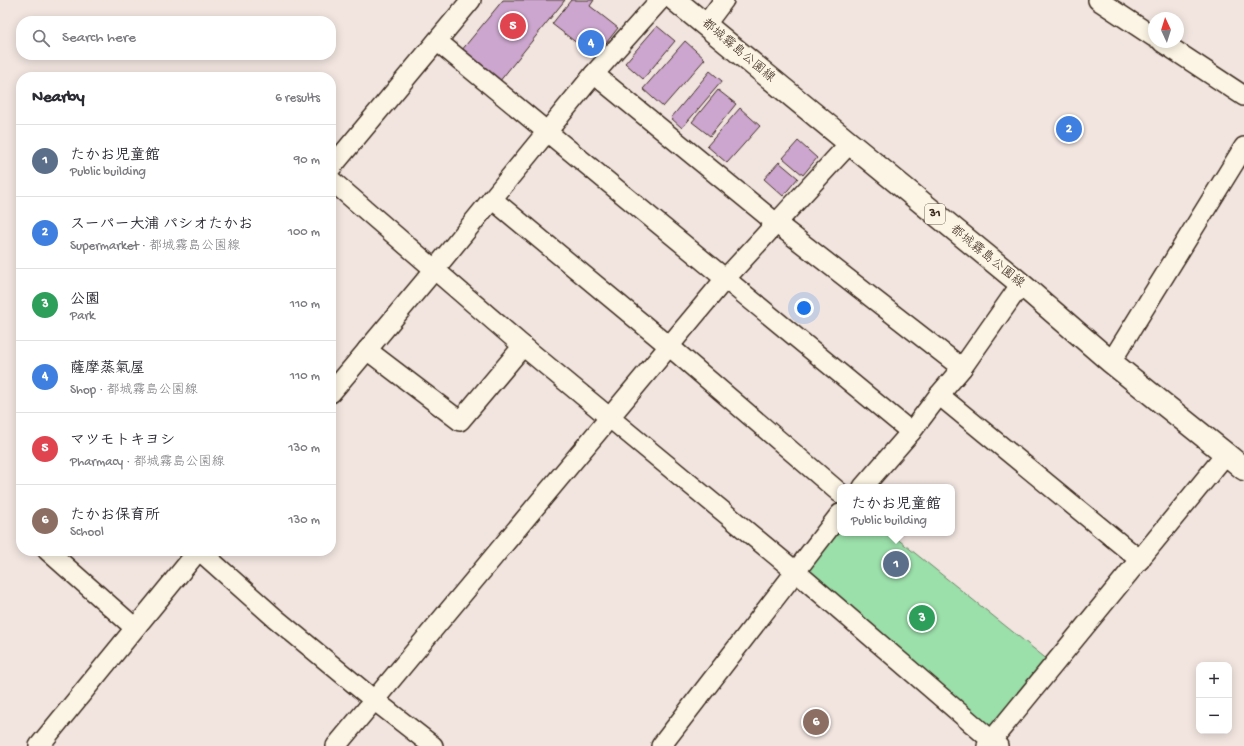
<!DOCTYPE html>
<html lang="en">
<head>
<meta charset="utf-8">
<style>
  :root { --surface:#fff; --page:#f7f7f7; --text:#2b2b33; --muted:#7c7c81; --line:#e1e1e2; --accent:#c8321e }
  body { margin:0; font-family:"Gochi Hand","Klee One",sans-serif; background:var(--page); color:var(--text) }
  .controls { position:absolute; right:12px; bottom:12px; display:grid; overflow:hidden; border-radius:8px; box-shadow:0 2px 10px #0003 }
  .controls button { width:36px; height:36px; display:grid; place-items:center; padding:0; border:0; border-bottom:1px solid var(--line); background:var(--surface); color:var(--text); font:20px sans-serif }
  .compass { position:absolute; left:1148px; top:12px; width:36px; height:36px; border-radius:50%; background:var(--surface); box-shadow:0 2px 10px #0003; rotate:356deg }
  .you { position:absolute; left:804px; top:308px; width:14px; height:14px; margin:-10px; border:3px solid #fff; border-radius:50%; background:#1a73e8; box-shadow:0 0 0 6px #1a73e833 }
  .badge { display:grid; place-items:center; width:26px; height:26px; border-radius:50%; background:var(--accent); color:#fff; font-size:13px; font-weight:700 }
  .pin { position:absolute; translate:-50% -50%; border:2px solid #fff; box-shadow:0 1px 4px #0006 }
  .popup { position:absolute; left:837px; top:484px; width:118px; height:52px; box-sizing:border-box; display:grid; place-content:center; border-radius:8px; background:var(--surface); filter:drop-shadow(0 1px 3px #0005); font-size:13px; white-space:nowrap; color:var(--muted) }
  .popup b { font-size:15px; color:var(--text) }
  .popup::after { content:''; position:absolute; left:50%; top:100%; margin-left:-8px; border:8px solid transparent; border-top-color:var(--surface) }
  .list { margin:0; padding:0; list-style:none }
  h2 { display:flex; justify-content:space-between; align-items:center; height:52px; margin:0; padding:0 16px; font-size:17px }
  h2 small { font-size:13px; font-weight:400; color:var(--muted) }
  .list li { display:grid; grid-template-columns:26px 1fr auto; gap:12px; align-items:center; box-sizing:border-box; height:72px; padding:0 16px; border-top:1px solid var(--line) }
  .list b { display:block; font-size:15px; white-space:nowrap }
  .list p { margin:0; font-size:13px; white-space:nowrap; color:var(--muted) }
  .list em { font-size:13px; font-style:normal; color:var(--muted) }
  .icon { flex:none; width:22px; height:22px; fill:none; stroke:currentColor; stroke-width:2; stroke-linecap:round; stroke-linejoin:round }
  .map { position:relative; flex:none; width:1244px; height:746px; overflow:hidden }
  .search { position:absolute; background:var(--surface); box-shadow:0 2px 10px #0003; left:16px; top:16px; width:320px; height:44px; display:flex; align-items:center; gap:10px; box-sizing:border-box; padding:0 14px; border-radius:16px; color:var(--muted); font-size:15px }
  .panel { position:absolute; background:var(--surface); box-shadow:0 2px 10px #0003; left:16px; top:72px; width:320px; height:484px; border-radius:16px }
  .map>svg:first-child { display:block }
</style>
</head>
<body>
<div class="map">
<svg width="1244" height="746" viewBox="0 0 1244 746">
  <rect width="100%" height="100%" fill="#f2e5e0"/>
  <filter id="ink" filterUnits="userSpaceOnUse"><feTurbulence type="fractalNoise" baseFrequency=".025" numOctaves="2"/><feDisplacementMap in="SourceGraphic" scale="8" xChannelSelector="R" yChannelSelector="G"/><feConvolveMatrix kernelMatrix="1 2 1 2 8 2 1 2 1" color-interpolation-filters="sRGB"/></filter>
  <g filter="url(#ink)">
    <polygon fill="#9bdfaa" stroke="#6b8464" points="840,514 840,533 890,533 1054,665 992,741 795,571"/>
    <g fill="#cca6ce" stroke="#3b2a1e">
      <polygon points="503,0 565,0 499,82 461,51"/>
      <polygon points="571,0 594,0 590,6 618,28 595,57 552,24"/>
      <polygon points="657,26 675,41 643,79 625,63"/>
      <polygon points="685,41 705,59 663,107 643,89"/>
      <polygon points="710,71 722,81 682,128 671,118"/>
      <polygon points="718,90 736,104 710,136 692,122"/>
      <polygon points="740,108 760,126 727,163 707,146"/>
      <polygon points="798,141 817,158 803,175 783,158"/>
      <polygon points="779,162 798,178 783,196 764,179"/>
    </g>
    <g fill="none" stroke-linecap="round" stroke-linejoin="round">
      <g stroke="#3b2a1e" stroke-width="22">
        <g id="street">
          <polyline points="1098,0 1154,37"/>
          <polyline points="706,24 724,0"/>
          <polyline points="437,41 911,432"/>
          <polyline points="1162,42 1244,96"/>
          <polyline points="594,74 776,223 962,368"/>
          <polyline points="331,168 471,0"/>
          <polyline points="331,180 523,346 795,571 998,746"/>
          <polyline points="492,199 669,346 840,493"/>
          <polyline points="367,350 460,421 523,346"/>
          <polyline points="1111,362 1244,147"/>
          <polyline points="331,393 435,269 594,74 660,0"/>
          <polyline points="939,395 1140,560"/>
          <polyline points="863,487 911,432 939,395 962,368 1021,284"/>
          <polyline points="48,551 135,628"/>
          <polyline points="200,551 275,618 374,700 433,746"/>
          <polyline points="39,746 198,551"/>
          <polyline points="336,746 725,279 849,144"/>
          <polyline points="661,746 840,514"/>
          <polyline points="987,746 1226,454"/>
        </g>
      </g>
      <g stroke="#3b2a1e" stroke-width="25">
        <polyline id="primary" points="675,0 1021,284 1111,362 1226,454 1244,469"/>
      </g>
      <use href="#street" stroke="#fcf5e5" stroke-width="19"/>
      <use href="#primary" stroke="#fcf5e5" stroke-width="22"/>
    </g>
  </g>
  <g text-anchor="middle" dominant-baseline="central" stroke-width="4" stroke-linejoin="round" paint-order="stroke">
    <rect fill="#fcf5e5" stroke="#75675a" stroke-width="1" x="925" y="204" width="20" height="20" rx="3"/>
    <g font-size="12" font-weight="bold" fill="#3b2a1e">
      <text x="935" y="214">31</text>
    </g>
    <g font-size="13" fill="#3b2a1e" stroke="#fcf5e5">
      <text transform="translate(738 51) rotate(40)">都城霧島公園線</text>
      <text transform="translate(987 257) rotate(39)">都城霧島公園線</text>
    </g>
  </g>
</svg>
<div class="controls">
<button>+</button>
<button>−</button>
</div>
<svg class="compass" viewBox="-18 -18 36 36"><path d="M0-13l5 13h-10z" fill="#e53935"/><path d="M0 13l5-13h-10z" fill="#7c7c81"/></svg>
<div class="you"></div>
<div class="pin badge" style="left:896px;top:564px;background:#5c6f8a">1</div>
<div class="popup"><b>たかお児童館</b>Public building</div>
<div class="pin badge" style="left:1069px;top:129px;background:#3f7fe0">2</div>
<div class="pin badge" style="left:922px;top:618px;background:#2e9e5b">3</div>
<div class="pin badge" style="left:591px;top:43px;background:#3f7fe0">4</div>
<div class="pin badge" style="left:513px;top:26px;background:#e0444e">5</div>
<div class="pin badge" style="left:816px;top:722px;background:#8d6e63">6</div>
<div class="search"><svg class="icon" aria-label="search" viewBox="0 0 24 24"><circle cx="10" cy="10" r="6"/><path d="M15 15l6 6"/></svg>Search here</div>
<section class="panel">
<h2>Nearby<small>6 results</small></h2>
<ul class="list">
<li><span class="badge" style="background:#5c6f8a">1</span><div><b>たかお児童館</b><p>Public building</p></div><em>90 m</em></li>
<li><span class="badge" style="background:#3f7fe0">2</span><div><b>スーパー大浦 パシオたかお</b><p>Supermarket · 都城霧島公園線</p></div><em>100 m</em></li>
<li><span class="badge" style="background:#2e9e5b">3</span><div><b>公園</b><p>Park</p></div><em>110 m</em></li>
<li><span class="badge" style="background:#3f7fe0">4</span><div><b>薩摩蒸氣屋</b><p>Shop · 都城霧島公園線</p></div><em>110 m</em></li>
<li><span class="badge" style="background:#e0444e">5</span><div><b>マツモトキヨシ</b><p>Pharmacy · 都城霧島公園線</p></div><em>130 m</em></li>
<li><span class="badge" style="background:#8d6e63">6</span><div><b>たかお保育所</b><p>School</p></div><em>130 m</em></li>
</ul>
</section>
</div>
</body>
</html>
